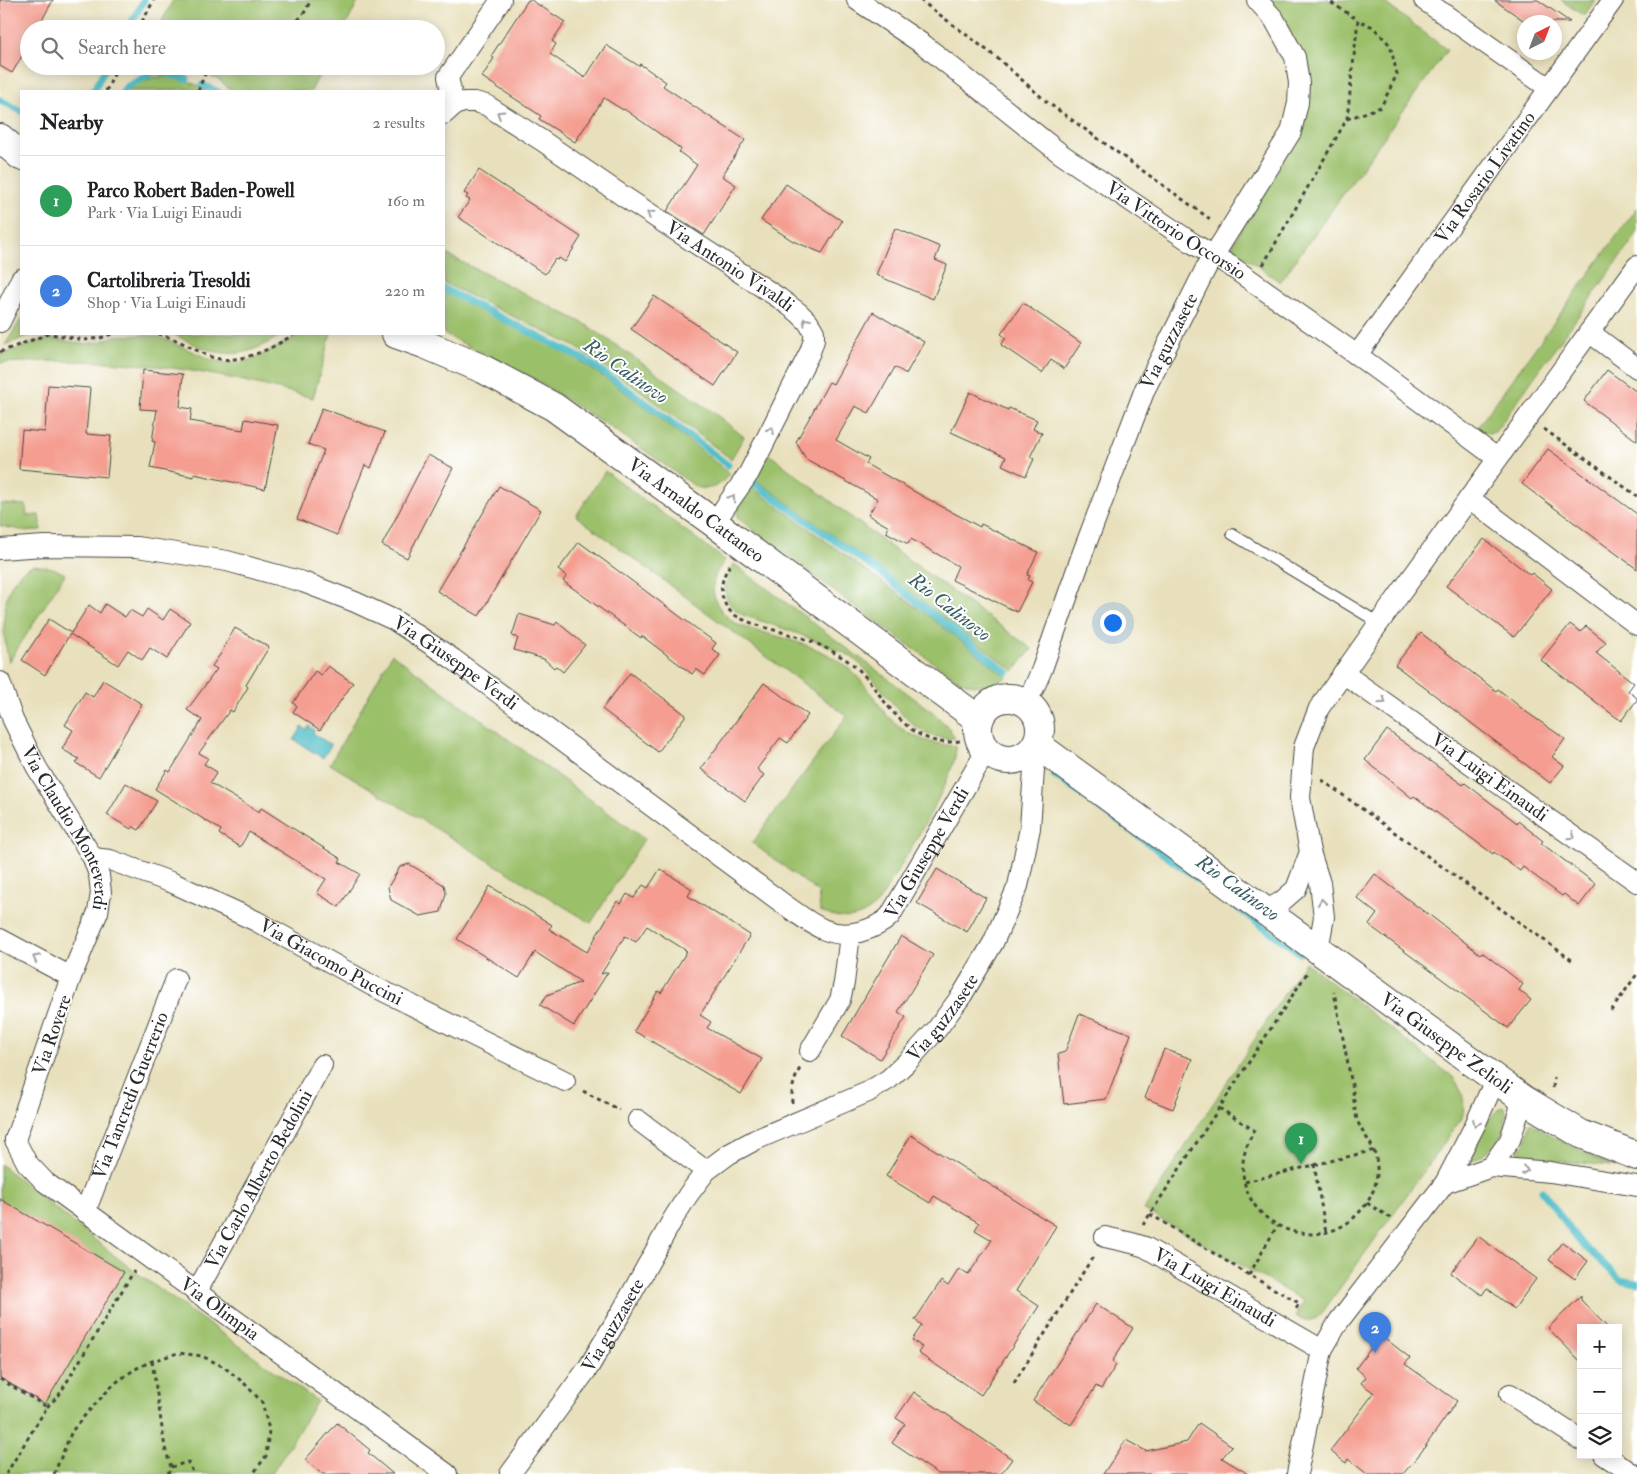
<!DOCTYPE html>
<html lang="en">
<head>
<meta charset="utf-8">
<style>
  :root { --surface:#fff; --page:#f6f6f6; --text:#202124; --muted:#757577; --line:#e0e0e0; --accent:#0f766e }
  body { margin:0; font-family:"IM FELL Double Pica",serif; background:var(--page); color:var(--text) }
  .controls { position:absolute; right:15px; bottom:15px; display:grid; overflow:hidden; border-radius:0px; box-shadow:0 2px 12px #0003 }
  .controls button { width:45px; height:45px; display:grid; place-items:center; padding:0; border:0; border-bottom:1px solid var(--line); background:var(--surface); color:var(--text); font:25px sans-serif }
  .compass { position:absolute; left:1517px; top:15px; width:45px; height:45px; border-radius:50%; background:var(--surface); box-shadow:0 2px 12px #0003; rotate:42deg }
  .you { position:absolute; left:1112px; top:622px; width:18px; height:18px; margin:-12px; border:4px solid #fff; border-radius:50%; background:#1a73e8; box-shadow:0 0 0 8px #1a73e833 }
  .badge { display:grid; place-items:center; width:32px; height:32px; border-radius:50%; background:var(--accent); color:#fff; font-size:16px; font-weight:700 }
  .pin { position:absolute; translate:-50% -41px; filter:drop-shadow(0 1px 2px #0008) }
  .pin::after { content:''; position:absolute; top:26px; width:18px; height:15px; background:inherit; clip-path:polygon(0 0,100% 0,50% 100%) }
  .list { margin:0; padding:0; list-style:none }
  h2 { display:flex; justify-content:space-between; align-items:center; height:65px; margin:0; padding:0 20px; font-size:21px }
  h2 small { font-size:16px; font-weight:400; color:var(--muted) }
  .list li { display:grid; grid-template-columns:32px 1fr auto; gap:15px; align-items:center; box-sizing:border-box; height:90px; padding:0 20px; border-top:1px solid var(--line) }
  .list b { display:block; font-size:19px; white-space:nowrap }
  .list p { margin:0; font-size:16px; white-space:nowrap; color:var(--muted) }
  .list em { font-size:16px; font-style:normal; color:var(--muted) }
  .icon { flex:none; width:28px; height:28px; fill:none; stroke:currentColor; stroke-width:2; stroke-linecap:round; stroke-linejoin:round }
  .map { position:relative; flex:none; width:1637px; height:1474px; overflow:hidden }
  .search { position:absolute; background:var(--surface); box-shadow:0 2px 12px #0003; left:20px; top:20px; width:425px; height:55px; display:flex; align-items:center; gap:12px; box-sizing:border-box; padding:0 18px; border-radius:28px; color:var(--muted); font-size:19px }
  .panel { position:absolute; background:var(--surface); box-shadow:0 2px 12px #0003; left:20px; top:90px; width:425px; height:245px; border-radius:0px }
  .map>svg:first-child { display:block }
</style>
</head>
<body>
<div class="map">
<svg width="1637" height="1474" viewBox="0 0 1637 1474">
  <rect width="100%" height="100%" fill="#fff"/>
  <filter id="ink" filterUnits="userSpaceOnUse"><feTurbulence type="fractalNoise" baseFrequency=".02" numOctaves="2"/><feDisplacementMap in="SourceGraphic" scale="10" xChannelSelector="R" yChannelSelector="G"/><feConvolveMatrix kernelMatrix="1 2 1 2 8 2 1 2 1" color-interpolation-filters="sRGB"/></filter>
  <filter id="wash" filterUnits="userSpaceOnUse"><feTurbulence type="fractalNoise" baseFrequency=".0096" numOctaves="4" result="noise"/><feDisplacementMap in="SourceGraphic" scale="20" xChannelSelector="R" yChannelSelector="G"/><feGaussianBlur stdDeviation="1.12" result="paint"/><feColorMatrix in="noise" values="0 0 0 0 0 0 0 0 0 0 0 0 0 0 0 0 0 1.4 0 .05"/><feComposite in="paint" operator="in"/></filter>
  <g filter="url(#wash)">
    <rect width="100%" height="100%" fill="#e8e0bc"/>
    <g fill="#9bc06b" stroke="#63764b">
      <polygon points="173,0 359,0 344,29 158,29"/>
      <polygon points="1265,0 1381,0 1447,50 1280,282 1231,247 1301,127 1309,95 1303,61"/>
      <polygon points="1561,0 1595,0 1584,16"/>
      <polygon points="184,66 324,66 311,91 232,91 218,79"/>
      <path d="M155 77C173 76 192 81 208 91H195L184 89 161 91H127L135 84Z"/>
      <polygon points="1637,208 1637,234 1495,432 1488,433 1477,428"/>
      <polygon points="444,253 585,324 713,412 744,437 731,459 638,389 574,346 444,283"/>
      <path d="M444 292 568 354C625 388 676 431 729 473 722 486 710 491 696 487L618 432 531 377 444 334Z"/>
      <polygon points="21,319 21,334 33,334 5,345"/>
      <path d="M173 334H284C274 339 263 346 252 350 222 360 200 347 173 334Z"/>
      <path d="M299 334H331L313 398C250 381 187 367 122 363 81 360 41 361 0 363V355L48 338 84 344 100 342 115 336 147 335 162 338 212 360 227 363 242 362 256 358 291 340Z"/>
      <polygon points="765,451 884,542 1032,649 1014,671 859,554 752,477"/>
      <path d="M605 471 725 560C722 565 718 569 716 574 707 596 721 616 740 626 773 636 815 643 843 664 861 677 872 695 885 713 903 735 928 744 955 746 963 768 893 878 878 903 858 921 844 921 820 911L818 892 751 842 752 843 847 716 576 516Z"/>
      <path d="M749 485 934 620 1007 677C988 688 973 688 955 678L858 609 738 518C737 504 741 497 749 485Z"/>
      <polygon points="0,504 26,505 27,516 39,515 41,530 26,531 0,526"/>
      <path d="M734 564 934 713 949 728 955 738C906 743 886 684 854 659 847 653 837 650 830 647 802 634 773 625 743 615 720 601 722 585 734 564Z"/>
      <path d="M34 565 53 568 65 574 9 662C0 627 0 576 34 565Z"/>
      <polygon points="392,654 644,839 591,923 330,764"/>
      <path d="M1305 962 1453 1077C1463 1091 1466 1102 1462 1118L1322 1313C1314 1322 1306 1322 1295 1316L1304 1301 1144 1210Z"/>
      <path d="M1501 1107H1504C1507 1112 1506 1114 1506 1119 1504 1144 1483 1155 1463 1166 1469 1148 1486 1119 1501 1107Z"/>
      <polygon points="1530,1122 1549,1135 1612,1166 1519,1157 1519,1150 1526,1142"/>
      <polygon points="0,1164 134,1271 317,1401 272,1474 0,1474"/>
    </g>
    <polygon fill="#50bec8" stroke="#3e747a" points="309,726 314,730 313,733 331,745 323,758 294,740 302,727 307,730"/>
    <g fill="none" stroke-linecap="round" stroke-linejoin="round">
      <g stroke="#50bec8" stroke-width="7">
        <polyline points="128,29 144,0"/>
        <polyline points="202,85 217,91"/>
        <polyline points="93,91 107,66"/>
        <polyline points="123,91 126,87 156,71 187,79"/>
        <polyline points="0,100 21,111"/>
        <polyline points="444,289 587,361 634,394 728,465"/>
        <polyline points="751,481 880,573 1007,672"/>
        <polyline points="1053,774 1300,953"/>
        <polyline points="1542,1191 1578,1240 1621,1280 1637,1283"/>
      </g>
    </g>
    <g id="blocks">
      <g fill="#f49d90">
        <polygon points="0,0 53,0 37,29 29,29 29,44 12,73 0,66"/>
        <polygon points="528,0 531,0 565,22 552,41 556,44 550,54 585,78 606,45 639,66 640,64 666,82 663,86 745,140 722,176 736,185 704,235 667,211 697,165 679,152 681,149 667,139 624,109 623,110 604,98 575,142 539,119 541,116 482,77 494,58 491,56"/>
        <polygon points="1494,0 1538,0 1570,22 1526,22"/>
        <polygon points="479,170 581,237 565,262 559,258 558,260 555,259 545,274 458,217 470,200 466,198 468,195 464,193"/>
        <polygon points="786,184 842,221 822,253 793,241 761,220"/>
        <polygon points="895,228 940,247 935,260 947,265 933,299 876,275"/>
        <polygon points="654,296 737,352 715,386 631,329"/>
        <polygon points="1023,303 1081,343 1064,369 1051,360 1042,373 1001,345 1006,338 1001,334"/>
        <polygon points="873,312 924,342 906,374 895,367 869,413 855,406 836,440 869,459 866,464 924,497 980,527 981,524 1038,552 1027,575 1030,576 1028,580 1032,582 1017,612 952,580 958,566 911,539 908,544 886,532 889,527 868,515 878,499 806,459 796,442 829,382 833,384"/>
        <polygon points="143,370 183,374 180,407 192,409 190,421 243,430 245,419 278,425 265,489 194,474 194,477 150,468 155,442 152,441 157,410 140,409"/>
        <polygon points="1607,370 1637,392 1637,441 1584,401"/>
        <polygon points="48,385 90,388 86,434 111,436 107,477 19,469 22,430 45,432"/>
        <polygon points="970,392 1008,410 1009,408 1037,420 1033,429 1042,433 1030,457 1034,459 1026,476 1002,465 1006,457 951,432"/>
        <polygon points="322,408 385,432 371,468 365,465 337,535 297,519 324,450 308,444"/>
        <polygon points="1548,449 1637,514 1637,569 1522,484"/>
        <polygon points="428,455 453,468 407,558 382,545"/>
        <polygon points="499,486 541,510 479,616 437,591"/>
        <polygon points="1484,539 1530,575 1532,573 1552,589 1514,637 1446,586"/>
        <polygon points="579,542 716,643 712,649 720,655 705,675 696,669 692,674 642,636 641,638 563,581 567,576 558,570"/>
        <polygon points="105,604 125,617 130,610 142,617 147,609 163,620 170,609 190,622 167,659 150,648 142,660 128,650 118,665 70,634 45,675 22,660 49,619 71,633 89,605 100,613"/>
        <polygon points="519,614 555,625 557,622 585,645 563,672 556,666 554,668 544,659 514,650 518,638 512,636"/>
        <polygon points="1570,624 1581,632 1586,626 1606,642 1596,653 1634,683 1628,691 1637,698 1637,700 1621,721 1541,660"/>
        <polygon points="235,628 269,647 246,685 248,687 233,712 230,710 199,753 208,758 204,764 217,772 210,783 259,812 261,808 341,859 339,862 360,874 339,907 317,893 326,879 249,832 240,847 219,834 221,830 155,789 167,770 170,772 202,720 187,710 217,669 212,666 224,649 223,648"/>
        <polygon points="1421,633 1496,691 1498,689 1525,711 1565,739 1552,757 1564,766 1550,783 1395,665"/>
        <polygon points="328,666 353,683 320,730 293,712 297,706 293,703 315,671 321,675"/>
        <polygon points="630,673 686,715 658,752 602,709"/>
        <polygon points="103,680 142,704 99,777 76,763 79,759 62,749 73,730 65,725 85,692 93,697"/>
        <polygon points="764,683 808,715 788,743 780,738 757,769 764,775 745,801 701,769"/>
        <polygon points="1387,730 1463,785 1465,783 1517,823 1518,821 1543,841 1541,843 1596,884 1579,906 1564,894 1562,896 1523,867 1520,871 1494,852 1493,854 1414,796 1412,798 1365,760"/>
        <polygon points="126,783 157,801 139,830 132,826 131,829 107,815"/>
        <polygon points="409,864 444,885 446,893 441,912 420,916 391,900 388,887 400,867"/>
        <polygon points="660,869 692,889 688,896 750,935 700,1015 711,1022 707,1028 762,1059 741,1094 634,1031 658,991 661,993 687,951 647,926 636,942 625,936 601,974 608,972 574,1026 540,1005 547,995 581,982 535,952 519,978 457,939 490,886 552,925 549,929 587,952 617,901 621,904 627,894 634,898 643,885 648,888"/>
        <polygon points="937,869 986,898 967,932 917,903"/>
        <polygon points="1375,874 1427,914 1427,913 1480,954 1482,952 1523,984 1519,990 1531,1000 1508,1028 1369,925 1377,914 1357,898"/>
        <polygon points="901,936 933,955 898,1012 906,1017 880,1059 842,1036"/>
        <polygon points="1079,1014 1131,1034 1106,1099 1064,1104 1058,1054 1065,1052"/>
        <polygon points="1164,1049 1192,1059 1173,1109 1145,1098"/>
        <polygon points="911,1135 1056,1226 1016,1291 1039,1306 981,1395 918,1353 922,1347 912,1340 922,1325 915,1320 941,1281 948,1286 959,1269 968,1275 992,1240 975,1230 979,1223 934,1196 930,1203 886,1176"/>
        <polygon points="0,1199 124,1272 45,1404 0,1378"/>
        <polygon points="1478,1236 1536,1279 1514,1309 1487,1288 1482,1295 1451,1273"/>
        <polygon points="1562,1242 1588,1261 1575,1279 1549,1260"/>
        <polygon points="1581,1296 1581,1300 1608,1328 1581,1328 1581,1362 1548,1328"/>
        <polygon points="1096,1304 1133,1328 1112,1362 1116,1365 1101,1389 1096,1386 1071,1425 1033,1401"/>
        <polygon points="1381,1335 1410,1358 1405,1364 1457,1401 1422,1451 1403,1474 1367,1474 1348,1459 1346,1463 1330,1451 1374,1393 1361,1383 1366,1377 1356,1368"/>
        <polygon points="914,1392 1012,1459 1001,1474 938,1474 892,1443 905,1424 896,1418"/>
        <polygon points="337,1423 370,1450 368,1453 393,1474 322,1474 305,1460"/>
        <polygon points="1199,1423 1232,1446 1222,1458 1248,1474 1103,1474 1126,1440 1146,1451 1187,1442"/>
      </g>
    </g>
  </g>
  <g filter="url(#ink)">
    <use href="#blocks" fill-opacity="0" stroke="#474641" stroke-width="1"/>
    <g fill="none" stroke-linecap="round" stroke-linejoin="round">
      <g stroke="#474641" stroke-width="12">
        <polyline id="lane" points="1232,534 1379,623"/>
      </g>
      <g stroke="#474641" stroke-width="22">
        <g id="street">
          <path id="s1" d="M857 0 924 45 1061 154 1194 244 1229 265 1357 355 1497 458"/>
          <polyline points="1424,0 1549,88"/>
          <polyline points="454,105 448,77 501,0"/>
          <path id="s2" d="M444 114 454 105 464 102H475L486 105 541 140 623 196 779 298 799 313 808 322 814 332V340L810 352 749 473 714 523"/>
          <polyline points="0,322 21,279"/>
          <polyline points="1589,332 1637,368"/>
          <path id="s3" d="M1357 355 1613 0"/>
          <polyline points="1469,498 1637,625"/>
          <path id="s4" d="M0 549 44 546 137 547 227 561 303 582 355 602 394 620 453 659 785 905C808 921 829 940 859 932 871 929 881 925 890 916L981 760 988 752"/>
          <path id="s5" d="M1343 673 1637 882"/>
          <path id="s6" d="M0 682 13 720 37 768 93 858 99 875 101 893 98 912 71 977 15 1140"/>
          <path id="s7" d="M1024 701 1033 690 1042 669 1083 552 1145 389 1207 266 1291 132 1298 103 1299 83 1295 57 1274 19 1257 0"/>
          <path id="s8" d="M93 858 110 860 173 883 256 921 371 985 565 1081"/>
          <polyline points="1265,911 1281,902 1296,889 1310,852"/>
          <polyline points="0,939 71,977"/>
          <polyline points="1318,950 1324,917 1320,883 1310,852 1300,798 1304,747 1319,708 1379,623 1637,266"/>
          <polyline points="810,1051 840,1000 844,983 850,935"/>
          <polyline points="638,1120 706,1171"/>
          <path id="s9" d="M15 1140 27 1163 45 1182 447 1474"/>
          <polyline points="1491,1167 1510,1140 1523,1099"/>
          <polyline points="1445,1183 1491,1167 1550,1172 1637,1186"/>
          <path id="s10" d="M85 1212 176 979"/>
          <path id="s11" d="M1105 1237 1132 1243 1145 1247 1322 1350"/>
          <path id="s12" d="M196 1293 322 1065"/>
          <polyline points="1510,1394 1581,1440"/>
          <polyline points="1604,1455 1633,1474"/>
          <path id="s13" d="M510 1474 588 1368 622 1311 673 1219 688 1195 706 1171 729 1154 755 1140 868 1092 889 1079 909 1060 937 1029 962 995 993 943 1018 886 1030 828 1034 770 1025 755"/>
          <polyline points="1297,1474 1322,1350 1339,1321 1445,1183 1475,1125 1496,1078"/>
        </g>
      </g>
      <g stroke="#474641" stroke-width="30">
        <g id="secondary">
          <polyline points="0,138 21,156"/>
          <path id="s14" d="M396 334 424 344 483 369 554 407 714 523 978 719"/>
          <circle cx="1009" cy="729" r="31"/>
          <path id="s15" d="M1036 744 1523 1099 1581 1134 1637 1156"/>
        </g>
      </g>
      <g stroke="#474641" stroke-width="3" stroke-dasharray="4 4" stroke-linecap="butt">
        <polyline points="920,0 996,57 1047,102 1210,219"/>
        <polyline points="138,29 154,0"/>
        <path d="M222 29C237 14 250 25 267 27 278 29 293 25 301 17 305 13 308 5 311 0"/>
        <polyline points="106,91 118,66"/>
        <polyline points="198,91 208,66"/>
        <polyline points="1347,119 1381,107 1397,74 1390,45 1373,27 1358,20"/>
        <polyline points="1263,265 1347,119 1358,20 1327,0"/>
        <path d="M158 334C177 338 194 350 211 357 238 366 272 349 294 334"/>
        <polyline points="0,352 48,334 58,335 84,340 100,338 112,334"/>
        <polyline points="1544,429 1637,496"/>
        <path d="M730 565C719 580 718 600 732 613 745 624 783 632 800 637 817 643 833 651 848 661 862 670 871 684 881 697 895 716 915 738 940 742 948 743 955 741 963 741"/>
        <polyline points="1322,780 1573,961"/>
        <polyline points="1611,1011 1637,974"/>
        <polyline points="1553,1088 1554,1078"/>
        <polyline points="583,1091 619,1110"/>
        <path d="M792 1103C791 1089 794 1080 800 1068"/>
        <path d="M1219 1108 1254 1130C1249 1141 1244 1151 1243 1162 1238 1227 1322 1260 1362 1209 1372 1198 1378 1182 1377 1167 1376 1143 1363 1138 1357 1119 1354 1108 1354 1096 1352 1085 1346 1054 1340 1023 1334 992"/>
        <polyline points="1314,1164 1326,1233"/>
        <polyline points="1245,1182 1375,1150"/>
        <polyline points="1367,1203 1392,1219"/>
        <polyline points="1150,1214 1249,1275 1299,1303 1295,1311"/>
        <polyline points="1143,1225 1307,973"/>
        <polyline points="1249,1275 1277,1226"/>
        <polyline points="152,1361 165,1448 171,1467 168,1474"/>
        <polyline points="0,1379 22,1392"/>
        <polyline points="1014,1383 1094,1255"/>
        <polyline points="47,1407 59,1395 134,1271"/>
        <polyline points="171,1467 188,1462 194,1474"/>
        <polyline points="6,1474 47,1407 22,1392 22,1391"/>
        <polyline points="54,1474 72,1431 86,1414 114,1384 135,1369 152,1361 178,1353 202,1356 224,1367 244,1383 262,1402 269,1430 266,1456 253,1474"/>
      </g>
      <use href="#lane" stroke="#fff" stroke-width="10"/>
      <use href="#street" stroke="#fff" stroke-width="20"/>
      <use href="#secondary" stroke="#fff" stroke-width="28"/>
    </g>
    <defs><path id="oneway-chevron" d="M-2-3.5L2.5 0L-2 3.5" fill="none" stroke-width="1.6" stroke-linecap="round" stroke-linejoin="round" transform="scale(1.25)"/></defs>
    <g stroke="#a0a0a0">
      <use href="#oneway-chevron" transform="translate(500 114) rotate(-148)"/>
      <use href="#oneway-chevron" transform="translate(650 214) rotate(-147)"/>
      <use href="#oneway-chevron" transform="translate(806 321) rotate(-132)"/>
      <use href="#oneway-chevron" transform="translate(771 430) rotate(-63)"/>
      <use href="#oneway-chevron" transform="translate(732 498) rotate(-56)"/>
      <use href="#oneway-chevron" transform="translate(1383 701) rotate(35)"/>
      <use href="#oneway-chevron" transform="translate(1572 836) rotate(35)"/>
      <use href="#oneway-chevron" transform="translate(1322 902) rotate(-96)"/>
      <use href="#oneway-chevron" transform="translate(36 958) rotate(-152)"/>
      <use href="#oneway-chevron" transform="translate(1476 1123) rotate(115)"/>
      <use href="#oneway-chevron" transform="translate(1525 1170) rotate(6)"/>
    </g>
  </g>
  <g text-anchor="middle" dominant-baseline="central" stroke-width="4" stroke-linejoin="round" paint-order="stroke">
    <g font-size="19" fill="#2b2b2b" stroke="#fff">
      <text stroke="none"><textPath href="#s3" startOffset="219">Via Rosario Livatino</textPath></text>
      <text stroke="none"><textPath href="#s1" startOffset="394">Via Vittorio Occorsio</textPath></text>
      <text stroke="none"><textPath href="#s2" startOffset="339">Via Antonio Vivaldi</textPath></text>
      <text stroke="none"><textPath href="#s7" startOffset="389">Via guzzasete</textPath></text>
      <text stroke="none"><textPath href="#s14" startOffset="350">Via Arnaldo Cattaneo</textPath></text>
      <text stroke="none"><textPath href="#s4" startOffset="481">Via Giuseppe Verdi</textPath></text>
      <text stroke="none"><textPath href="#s5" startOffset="180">Via Luigi Einaudi</textPath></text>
      <text stroke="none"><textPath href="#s6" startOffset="162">Via Claudio Monteverdi</textPath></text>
      <text stroke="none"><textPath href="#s4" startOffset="1080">Via Giuseppe Verdi</textPath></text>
      <text stroke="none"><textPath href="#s8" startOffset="261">Via Giacomo Puccini</textPath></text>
      <text stroke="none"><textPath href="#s13" startOffset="649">Via guzzasete</textPath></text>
      <text transform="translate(52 1035) rotate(-71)">Via Rovere</text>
      <text stroke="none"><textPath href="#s15" startOffset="508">Via Giuseppe Zelioli</textPath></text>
      <text stroke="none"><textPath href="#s10" startOffset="125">Via Tancredi Guerrerio</textPath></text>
      <text stroke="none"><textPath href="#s12" startOffset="130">Via Carlo Alberto Bedolini</textPath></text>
      <text stroke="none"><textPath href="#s11" startOffset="122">Via Luigi Einaudi</textPath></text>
      <text stroke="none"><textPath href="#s9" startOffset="268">Via Olimpia</textPath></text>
      <text stroke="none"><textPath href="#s13" startOffset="181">Via guzzasete</textPath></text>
    </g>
    <g font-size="20" font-style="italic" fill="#385e62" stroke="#fff">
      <text transform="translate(626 371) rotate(35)">Rio Calinovo</text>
      <text transform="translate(950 607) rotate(38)">Rio Calinovo</text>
      <text transform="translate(1238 888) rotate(36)">Rio Calinovo</text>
    </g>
  </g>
</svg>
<div class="controls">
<button>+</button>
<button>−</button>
<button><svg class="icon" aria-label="layers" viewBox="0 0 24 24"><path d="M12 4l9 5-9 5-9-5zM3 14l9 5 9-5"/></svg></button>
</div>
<svg class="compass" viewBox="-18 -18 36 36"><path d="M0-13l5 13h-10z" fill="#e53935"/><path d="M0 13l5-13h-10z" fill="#757577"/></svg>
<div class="you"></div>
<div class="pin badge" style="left:1301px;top:1164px;background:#2e9e5b">1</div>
<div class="pin badge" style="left:1375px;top:1353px;background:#3f7fe0">2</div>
<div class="search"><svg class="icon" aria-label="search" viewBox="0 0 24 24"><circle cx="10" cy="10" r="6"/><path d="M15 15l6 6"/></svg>Search here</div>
<section class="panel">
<h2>Nearby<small>2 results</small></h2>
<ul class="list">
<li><span class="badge" style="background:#2e9e5b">1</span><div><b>Parco Robert Baden-Powell</b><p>Park · Via Luigi Einaudi</p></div><em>160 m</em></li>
<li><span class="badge" style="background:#3f7fe0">2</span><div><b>Cartolibreria Tresoldi</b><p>Shop · Via Luigi Einaudi</p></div><em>220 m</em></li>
</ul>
</section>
</div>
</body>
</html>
